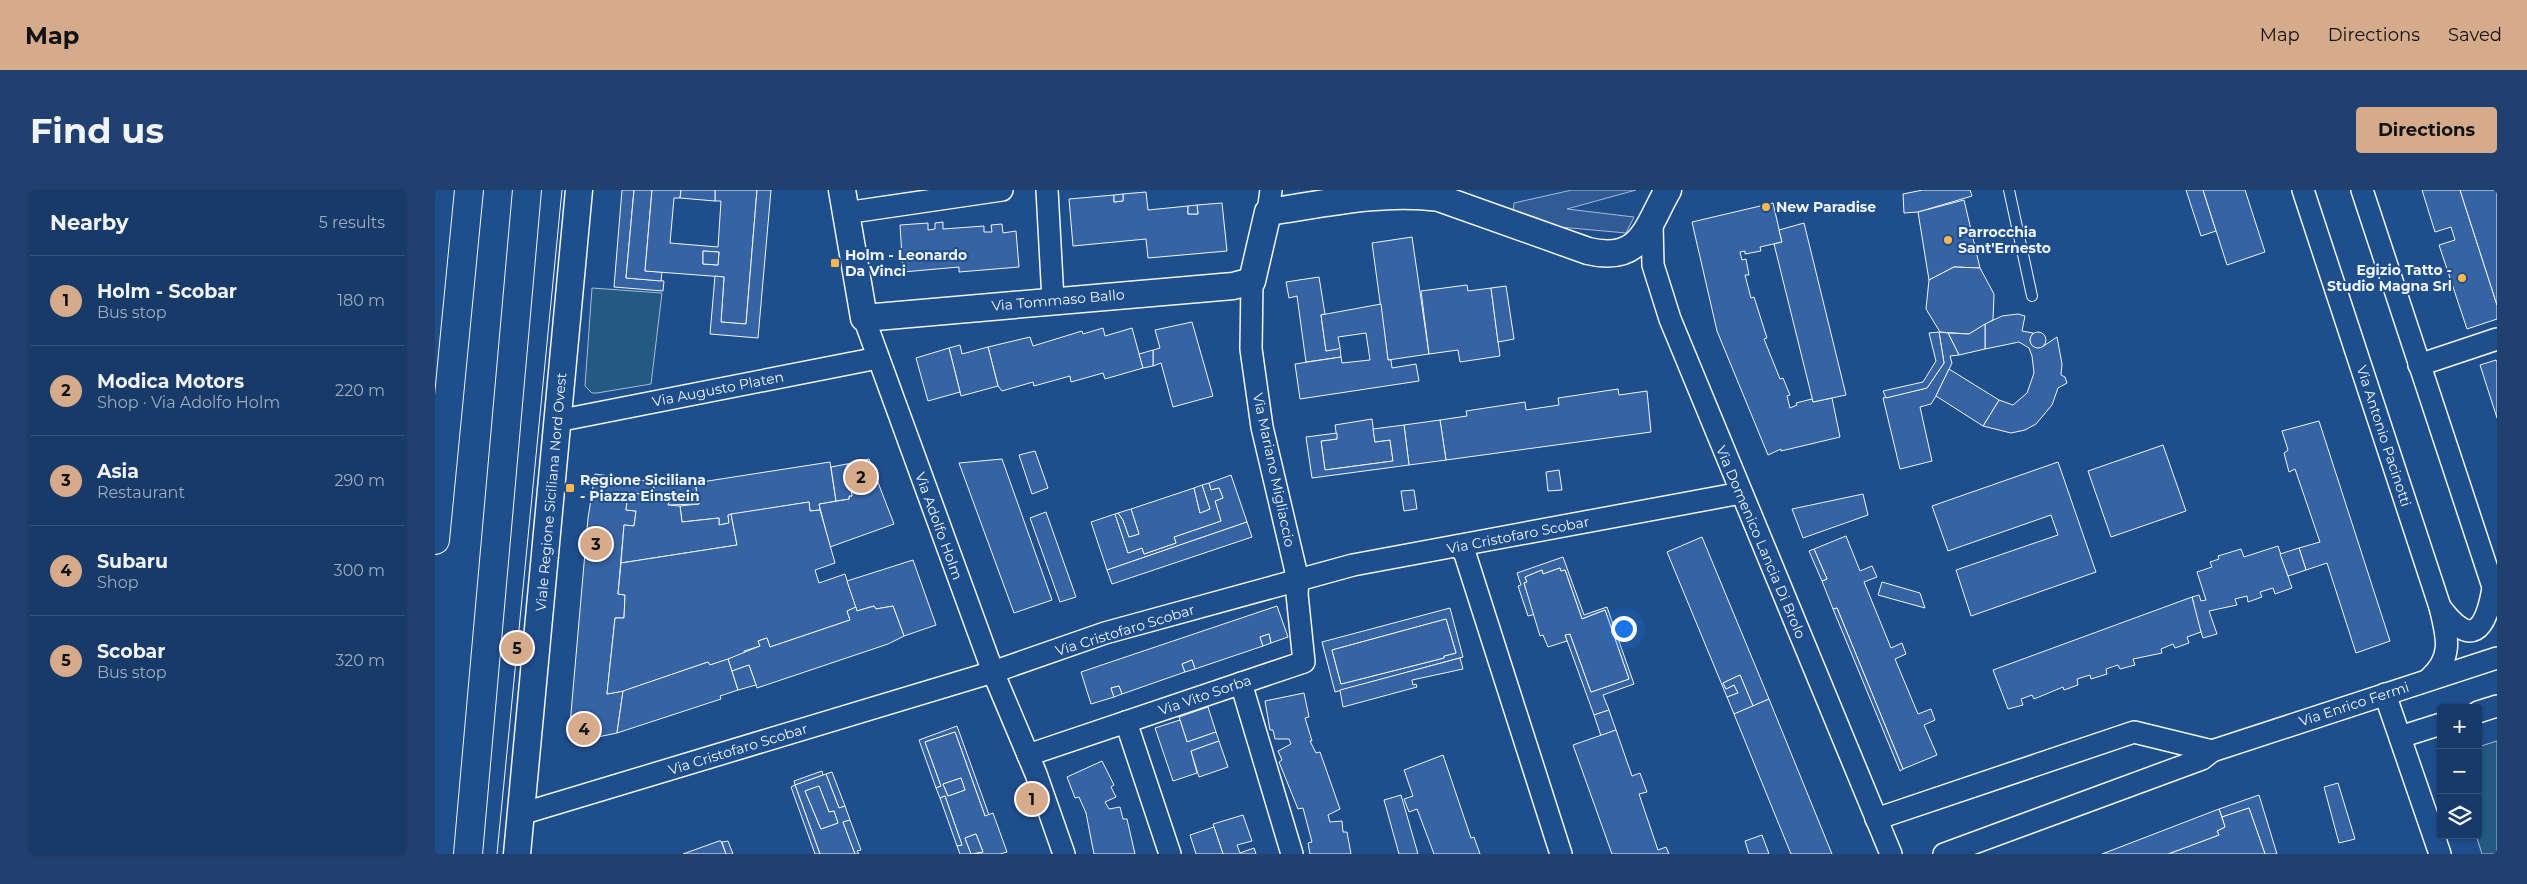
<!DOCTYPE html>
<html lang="en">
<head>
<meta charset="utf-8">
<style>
  :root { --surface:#173a69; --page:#20416f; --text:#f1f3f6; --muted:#9eadc0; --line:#36547d; --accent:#d6ab8b }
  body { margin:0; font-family:Montserrat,sans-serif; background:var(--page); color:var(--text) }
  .controls { position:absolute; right:15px; bottom:15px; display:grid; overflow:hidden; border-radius:5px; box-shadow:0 1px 4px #0004 }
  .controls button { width:45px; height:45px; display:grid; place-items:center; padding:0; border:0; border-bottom:1px solid var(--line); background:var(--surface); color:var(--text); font:25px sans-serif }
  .you { position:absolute; left:1188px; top:438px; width:18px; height:18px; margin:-12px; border:4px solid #fff; border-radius:50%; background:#1a73e8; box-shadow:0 0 0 8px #1a73e833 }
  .badge { display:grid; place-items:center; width:32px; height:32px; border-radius:50%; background:var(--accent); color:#111; font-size:16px; font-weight:700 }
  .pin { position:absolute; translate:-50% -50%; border:2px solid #fff; box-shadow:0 1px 5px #0006 }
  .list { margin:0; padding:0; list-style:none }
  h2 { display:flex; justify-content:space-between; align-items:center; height:65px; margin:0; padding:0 20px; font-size:21px }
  h2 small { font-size:16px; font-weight:400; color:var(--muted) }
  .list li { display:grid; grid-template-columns:32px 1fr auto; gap:15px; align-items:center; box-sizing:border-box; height:90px; padding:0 20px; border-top:1px solid var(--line) }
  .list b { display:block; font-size:19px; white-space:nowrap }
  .list p { margin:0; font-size:16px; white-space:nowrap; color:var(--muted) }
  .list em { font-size:16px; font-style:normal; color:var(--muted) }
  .icon { flex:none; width:28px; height:28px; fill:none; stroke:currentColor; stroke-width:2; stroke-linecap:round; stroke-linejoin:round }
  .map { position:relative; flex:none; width:2062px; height:664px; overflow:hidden; border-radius:5px }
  header { display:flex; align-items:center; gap:30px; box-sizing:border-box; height:70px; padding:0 25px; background:var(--accent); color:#111 }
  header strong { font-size:24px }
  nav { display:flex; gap:28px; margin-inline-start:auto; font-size:18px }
  .intro { display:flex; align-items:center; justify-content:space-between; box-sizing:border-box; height:120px; padding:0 30px }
  h1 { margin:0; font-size:35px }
  .button { padding:12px 22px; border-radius:5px; background:var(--accent); color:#111; font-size:18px; font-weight:700 }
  main { display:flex; gap:30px; padding:0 30px }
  aside { flex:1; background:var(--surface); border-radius:5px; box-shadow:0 1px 4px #0004 }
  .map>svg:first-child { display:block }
</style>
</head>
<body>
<header>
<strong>Map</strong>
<nav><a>Map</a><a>Directions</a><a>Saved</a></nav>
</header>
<div class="intro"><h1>Find us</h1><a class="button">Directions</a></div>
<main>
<aside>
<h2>Nearby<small>5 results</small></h2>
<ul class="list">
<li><span class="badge">1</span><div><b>Holm - Scobar</b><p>Bus stop</p></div><em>180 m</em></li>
<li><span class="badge">2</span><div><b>Modica Motors</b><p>Shop · Via Adolfo Holm</p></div><em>220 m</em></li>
<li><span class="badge">3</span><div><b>Asia</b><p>Restaurant</p></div><em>290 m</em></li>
<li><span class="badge">4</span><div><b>Subaru</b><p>Shop</p></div><em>300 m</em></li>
<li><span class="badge">5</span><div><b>Scobar</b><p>Bus stop</p></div><em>320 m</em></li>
</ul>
</aside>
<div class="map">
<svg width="2062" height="664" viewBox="0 0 2062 664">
  <rect width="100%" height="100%" fill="#1f4e8c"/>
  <g fill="#245a82" stroke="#a8bbd7">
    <polygon points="157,98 227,103 216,194 162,203 157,203 150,196"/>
    <polygon points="2062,551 2062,664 2047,664 2041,645 2043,645 2043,557"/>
  </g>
  <polygon fill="#305b95" stroke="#a8bbd7" points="1137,0 1201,0 1132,19 1199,27 1191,43 1114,36 1078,22 1079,13"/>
  <g fill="#3563a3" stroke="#f2f6ff" fill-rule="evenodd">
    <polygon points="187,0 199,0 191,88 229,91 228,101 179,97"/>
    <polygon points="199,0 217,0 210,81 227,82 226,91 191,88"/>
    <path d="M217 0H246L245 8H239L235 53 283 57 286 11H280V0H322L311 134 286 132 289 87 210 81ZM268 61 284 62 283 75 268 74Z"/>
    <polygon points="246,0 280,0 280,11 245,8"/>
    <polygon points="322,0 336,0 323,148 275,144 280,86 289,87 286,132 311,134"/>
    <polygon points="1488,0 1535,0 1537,6 1483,22 1469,23 1468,4"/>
    <polygon points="1751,0 1768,0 1781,41 1766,46"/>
    <polygon points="1768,0 1810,0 1830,62 1792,75"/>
    <polygon points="1987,0 2025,0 2062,115 2062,129 2032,139 2004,55 2020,50 2016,37 2000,42"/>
    <polygon points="2025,0 2062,0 2062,115"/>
    <polygon points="711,2 713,20 753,16 753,24 763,24 762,15 787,13 792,61 713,68 711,49 638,56 634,9 679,5 679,12 688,11 688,4"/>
    <polygon points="688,4 688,11 679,12 679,5"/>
    <polygon points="1529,10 1545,78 1519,77 1494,90 1483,22"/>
    <polygon points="1338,13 1347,52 1325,57 1326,61 1310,64 1310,61 1305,62 1307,70 1311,69 1314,85 1310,85 1316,108 1319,107 1332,148 1329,149 1345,189 1348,188 1355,205 1352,206 1355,218 1362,215 1361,213 1377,209 1378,212 1397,208 1405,247 1346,261 1346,259 1333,265 1282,141 1257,32"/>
    <polygon points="762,15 763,24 753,24 753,16"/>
    <polygon points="508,32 508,39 549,36 549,42 557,42 556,35 567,34 568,43 581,41 584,77 524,82 524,77 468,82 465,35 493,33 493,40 500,39 500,33"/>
    <polygon points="1369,33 1411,205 1378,212 1339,54 1347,52 1344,40"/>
    <polygon points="977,47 994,164 953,170 937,53"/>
    <polygon points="268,61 284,62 283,75 268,74"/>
    <polygon points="1519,77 1545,78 1559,104 1558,130 1534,144 1505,142 1491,119 1494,90"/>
    <polygon points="884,87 890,124 886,125 891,161 905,157 906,167 871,172 862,106 854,108 851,92"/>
    <polygon points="1032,95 1033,101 1056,98 1065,166 1025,172 1023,160 994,164 986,101"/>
    <polygon points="1071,96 1079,149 1063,152 1056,98"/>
    <polygon points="946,114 953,170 956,170 957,178 981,174 984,191 865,209 860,174 906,167 907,173 935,170 931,143 903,147 905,157 903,159 891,161 886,125"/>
    <polygon points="1583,124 1590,126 1587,141 1598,143 1595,150 1599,157 1607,157 1622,147 1627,174 1626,185 1630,187 1632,193 1623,198 1617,215 1601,234 1590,240 1576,243 1548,236 1564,210 1578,215 1592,203 1599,183 1597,166 1594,158 1584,152 1550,159 1550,134 1567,126"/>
    <polygon points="757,132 778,206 738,217 726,173 718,176 718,160 725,158 720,140"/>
    <polygon points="1550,134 1550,159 1524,165 1513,143 1534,144"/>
    <polygon points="668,138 670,146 697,138 708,178 670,189 668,183 636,192 635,186 599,196 598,192 567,201 563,196 553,157 595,147 598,156 647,141 648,144"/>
    <polygon points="1504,142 1513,143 1524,165 1515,166 1517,173 1501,206 1496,214 1485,217 1497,271 1465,279 1448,208 1492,198 1509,173"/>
    <polygon points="1504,142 1509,173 1492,198 1451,208 1448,201 1488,192 1501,171 1494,143"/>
    <circle cx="1603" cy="150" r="8"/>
    <polygon points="525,155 527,164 553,157 563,196 526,206 514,158"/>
    <polygon points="514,158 525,202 493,211 481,168"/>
    <polygon points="718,160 718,176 708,178 704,164"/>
    <polygon points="2061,170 2062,172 2062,228 2045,175"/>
    <polygon points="1514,179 1564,210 1548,236 1501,206"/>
    <polygon points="1183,199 1184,205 1212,201 1216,242 1011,270 1005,230 1032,226 1031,221 1090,212 1091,220 1124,215 1123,208"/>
    <polygon points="937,229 940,252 955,250 958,271 890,280 886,251 902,249 900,235"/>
    <polygon points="1005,230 1011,270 974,275 969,235"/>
    <polygon points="1884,231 1955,451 1921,463 1892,373 1871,380 1864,358 1885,352 1860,279 1854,282 1849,263 1853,260 1847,241"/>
    <polygon points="969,235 974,275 877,288 871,247 902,243 902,249 886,251 890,280 958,271 955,250 940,252 938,239"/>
    <polygon points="1728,255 1751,321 1676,347 1653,281"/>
    <polygon points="600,261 613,298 597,304 584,265"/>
    <polygon points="434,269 459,334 395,357 384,314 414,309 414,306 417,306 412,274"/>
    <polygon points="567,269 617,410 579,423 524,273"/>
    <polygon points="395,272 401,311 384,314 385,320 375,321 374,312 293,325 294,333 284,335 284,328 247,332 245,316 264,314 260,293"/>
    <polygon points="1623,272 1661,382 1536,426 1521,380 1623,345 1616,325 1513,361 1497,316"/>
    <polygon points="412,274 417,306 414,306 414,309 401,311 396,277"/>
    <polygon points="1124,280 1127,300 1113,301 1111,282"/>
    <polygon points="160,284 219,292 218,305 193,303 191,320 201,321 199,336 189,335 183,404 190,405 189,428 180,428 172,504 188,501 182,543 153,549 134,546 153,328"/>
    <polygon points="796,285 812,332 672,380 656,332 680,324 693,363 707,358 709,364 741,353 739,347 786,331 780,311 788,308 784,298 776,300 774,293"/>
    <polygon points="256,293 260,293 264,314 233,315 234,312 220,310 219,296"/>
    <polygon points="774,293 776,300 784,298 788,308 780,311 786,331 739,347 741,353 709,364 707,358 693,363 680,324 683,323 688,330 694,347 704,344 696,319 759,298 765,323 775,319 767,295"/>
    <polygon points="767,295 775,319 765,323 759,298"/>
    <polygon points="979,300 982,319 969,321 966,301"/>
    <polygon points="193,303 220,305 220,310 234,312 233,315 245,316 247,332 284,328 284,335 294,333 293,325 296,324 302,355 186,373 189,335 199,336 201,321 191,320"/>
    <polygon points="1428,304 1433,325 1368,348 1357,319"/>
    <polygon points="374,312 375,321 385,320 400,373 380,380 384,393 410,384 421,417 412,421 415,430 335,457 332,448 323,451 325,456 309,461 310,464 275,475 273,472 189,501 172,504 180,428 189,428 190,405 183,404 186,373 302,355 296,324"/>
    <polygon points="696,319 704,344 694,347 688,330 683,323"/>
    <polygon points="611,322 641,407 625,412 595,328"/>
    <polygon points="812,332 817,347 677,394 672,380"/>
    <polygon points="1411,346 1425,381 1437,376 1442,387 1429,392 1456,458 1467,453 1471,464 1460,469 1483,524 1496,519 1500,530 1489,535 1502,565 1468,579 1402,418 1398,419 1387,391 1392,389 1379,359"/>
    <polygon points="1267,347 1334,509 1318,516 1305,485 1288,493 1291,499 1299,495 1303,503 1292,507 1232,362"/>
    <polygon points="1843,356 1857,398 1840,404 1838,398 1825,402 1827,407 1813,412 1812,406 1800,409 1802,415 1774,421 1782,444 1768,448 1757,415 1759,414 1757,407 1764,405 1766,411 1771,410 1762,382 1777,377 1775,372 1784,369 1783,366 1806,359 1809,367"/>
    <polygon points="1864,358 1871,380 1853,386 1845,364"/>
    <polygon points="1379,359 1392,389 1387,391 1374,361"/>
    <polygon points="1128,367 1149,425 1172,417 1199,494 1168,505 1174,520 1159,525 1130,445 1135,444 1156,502 1194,489 1170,420 1147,429 1130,380 1126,381 1125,378 1108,384 1107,380 1090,387 1092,392 1089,393 1100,424 1097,425 1093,426 1083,396 1086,395 1082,383"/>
    <polygon points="478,370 501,435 469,446 458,416 441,419 439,416 422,421 412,391"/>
    <polygon points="1125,378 1126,381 1130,380 1147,429 1170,420 1194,489 1156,502 1135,444 1130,445 1132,451 1113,457 1108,445 1105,446 1089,393 1092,392 1090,387 1107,380 1108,384"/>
    <polygon points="1447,392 1485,403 1490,418 1443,405"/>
    <polygon points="1757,407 1766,442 1752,447 1754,453 1740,458 1738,454 1726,459 1727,463 1698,469 1700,475 1685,479 1683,475 1671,479 1672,484 1656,489 1655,485 1642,489 1643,495 1629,500 1628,497 1599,509 1597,505 1586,509 1588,515 1573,519 1558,480"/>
    <polygon points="439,416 441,419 458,416 469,446 453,454 322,498 314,475 297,481 293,469 325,456 323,451 332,448 335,457 415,430 412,421 421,417 422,421"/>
    <polygon points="842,416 853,447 836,453 834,444 825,447 828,456 760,479 757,470 747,474 750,482 687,504 684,496 676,498 679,507 656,514 646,482"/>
    <path d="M1015 418 1028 467 900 502 887 452ZM1011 429 1021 463 1009 466V468L906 494 897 460Z"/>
    <polygon points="1402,418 1468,579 1465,581 1398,419"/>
    <polygon points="1011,429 1021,463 1009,466 1009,468 906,494 897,460"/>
    <polygon points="834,444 836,453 828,456 825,447"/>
    <polygon points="1025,468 1028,479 977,490 978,495 981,494 982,497 908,517 905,500"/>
    <polygon points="293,469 303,500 285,506 286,509 182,543 188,501 273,472 275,475"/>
    <polygon points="757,470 760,479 750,482 747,474"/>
    <polygon points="314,475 321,495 303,500 297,481"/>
    <polygon points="1305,485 1318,516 1299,524 1292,507 1303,503 1299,495 1291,499 1288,493"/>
    <polygon points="684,496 687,504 679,507 676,498"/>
    <polygon points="869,503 874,527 870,528 877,551 875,551 881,563 885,562 905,619 893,625 895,632 907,631 908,642 912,642 916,664 875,664 873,653 877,652 868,618 863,619 844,572 847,570 843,561 856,554 854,549 840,549 838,540 835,540 830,511"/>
    <polygon points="1334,509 1397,664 1356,664 1299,524"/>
    <polygon points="773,517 781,542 752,552 744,527"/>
    <polygon points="1174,520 1181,540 1166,546 1159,525"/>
    <polygon points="745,530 752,552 781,542 784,551 756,561 762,583 738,591 720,538"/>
    <polygon points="522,536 554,625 550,626 520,542 490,552 506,596 501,598 484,550"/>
    <polygon points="1181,540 1197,586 1205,583 1212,602 1204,604 1223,660 1231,657 1234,664 1177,664 1138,555"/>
    <path d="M520 542 550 626 558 623 572 662 565 664H540L548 662 541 644 530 648 536 664H525L522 656 527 655 510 606 505 608 501 598 506 596 490 552ZM526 588 530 600 513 606 508 594Z"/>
    <polygon points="784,551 793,577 764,587 756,561"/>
    <polygon points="1008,565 1036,648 1039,647 1045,664 999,664 982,619 974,622 969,609 978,606 969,580"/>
    <polygon points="667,571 679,595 676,597 681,607 670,612 674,619 685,617 688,629 692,629 700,664 659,664 651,623 644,607 640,608 632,587"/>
    <polygon points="387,581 388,585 360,595 359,591"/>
    <polygon points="397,582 410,616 404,618 391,584"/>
    <path d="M391 584 404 618 410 616 415 630 408 632 420 664H385L360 595ZM384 596 394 622 399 621 403 633 386 639 370 601Z"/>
    <polygon points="526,588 530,600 513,606 508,594"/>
    <polygon points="1903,593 1920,649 1904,653 1889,597"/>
    <polygon points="360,595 385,664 380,664 356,597"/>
    <polygon points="384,596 394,622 399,621 403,633 386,639 370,601"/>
    <polygon points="966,605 983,664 964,664 949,610"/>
    <polygon points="1824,605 1842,664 1830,664 1814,618 1787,627 1784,619"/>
    <polygon points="510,606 527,655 522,656 505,608"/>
    <polygon points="1814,618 1830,664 1733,664 1784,645 1782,641 1790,637 1787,627"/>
    <polygon points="1784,619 1790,637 1782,641 1784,645 1733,664 1667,664"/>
    <polygon points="808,625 817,651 802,655 805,663 819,658 821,664 788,664 778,634"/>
    <polygon points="415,630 426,660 422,661 424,664 420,664 408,632"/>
    <polygon points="779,637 788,664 761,664 755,645"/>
    <polygon points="541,644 548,662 536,664 530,648"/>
    <polygon points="1327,645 1334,664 1314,664 1310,651"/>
    <polygon points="286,651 291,664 248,664 284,651"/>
    <polygon points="293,651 298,664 291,664 287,652"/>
  </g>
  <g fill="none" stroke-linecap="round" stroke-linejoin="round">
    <g stroke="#f2f6ff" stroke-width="12">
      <polyline id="service" points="1574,0 1597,106"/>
    </g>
    <g stroke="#f2f6ff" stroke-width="24">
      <g id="minor">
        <polyline points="612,0 618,110"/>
        <path d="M1868 0 2005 417C2012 446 2019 467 1994 489"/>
        <polyline points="1927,0 2062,409"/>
        <polyline points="833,22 836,0"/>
        <polyline points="410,23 567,0"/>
        <polyline points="1217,34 1218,75 1235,129 1456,664"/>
        <polyline points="429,128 558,482 601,584 629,664"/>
        <polyline points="1984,175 2062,149"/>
        <polyline points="122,231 443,168"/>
        <polyline points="1024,356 1030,364 1126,664"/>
        <path d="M2005 417C2036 459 2051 441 2058 398"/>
        <polyline points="806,493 857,664"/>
        <polyline points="1950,504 2005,664"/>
        <polyline points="2043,522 2062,516"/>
        <polyline points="691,532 735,664"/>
        <polyline points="1965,547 2006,534"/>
        <polyline points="593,565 869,472 862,404 863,390 827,237 816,159 817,91"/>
        <polyline points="86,624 558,482 670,443 918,375 1306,303"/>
        <polyline points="1441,629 1699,542 1777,561"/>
        <polyline points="1509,664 1767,569 1777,561 2062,468"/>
      </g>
    </g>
    <g stroke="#f2f6ff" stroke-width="29">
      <g id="tertiary">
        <path d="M407 0 429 128 798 96 817 91 833 22C888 14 948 0 1004 8L1153 61C1207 74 1212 36 1233 0"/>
        <polyline points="82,664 144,0"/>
      </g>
    </g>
    <g stroke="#f2f6ff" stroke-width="30">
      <g id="primary">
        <polyline points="0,350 34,0"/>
        <polyline points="33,664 92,0"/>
      </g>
    </g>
    <use href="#service" stroke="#1f4e8c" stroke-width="10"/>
    <use href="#minor" stroke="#1f4e8c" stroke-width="21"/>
    <use href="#tertiary" stroke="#1f4e8c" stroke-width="26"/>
    <use href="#primary" stroke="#1f4e8c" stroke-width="28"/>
    <polyline stroke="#f2f6ff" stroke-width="1" points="62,664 127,0"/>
  </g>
  <g fill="#ffb74d" stroke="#1f4e8c" stroke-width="2">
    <circle cx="1331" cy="17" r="5"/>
    <circle cx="1513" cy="50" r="5"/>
    <rect x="395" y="68" width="10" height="10" rx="2.5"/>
    <circle cx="2027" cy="88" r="5"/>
    <rect x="130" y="293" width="10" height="10" rx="2.5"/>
  </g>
  <g text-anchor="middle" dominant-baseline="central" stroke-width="4" stroke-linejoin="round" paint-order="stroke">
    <g font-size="14" font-weight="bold" fill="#f2f6ff" stroke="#1f4e8c" text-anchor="start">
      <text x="1341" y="17">New Paradise</text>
      <text x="1523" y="42">Parrocchia<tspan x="1523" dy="16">Sant'Ernesto</tspan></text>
      <text x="410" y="65">Holm - Leonardo<tspan x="410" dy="16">Da Vinci</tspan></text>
      <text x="2017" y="80" text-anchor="end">Egizio Tatto -<tspan x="2017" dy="16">Studio Magna Srl</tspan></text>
      <text x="145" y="290">Regione Siciliana<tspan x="145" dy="16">- Piazza Einstein</tspan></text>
    </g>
    <g font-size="14" fill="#f2f6ff" stroke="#1f4e8c">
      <text transform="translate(623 110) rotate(-5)">Via Tommaso Ballo</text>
      <text transform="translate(283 199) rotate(-11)">Via Augusto Platen</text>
      <text transform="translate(1949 246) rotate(72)">Via Antonio Pacinotti</text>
      <text transform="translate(839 280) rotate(78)">Via Mariano Migliaccio</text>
      <text transform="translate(116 302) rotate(-85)">Viale Regione Siciliana Nord Ovest</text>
      <text transform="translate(504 336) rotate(70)">Via Adolfo Holm</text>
      <text transform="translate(1083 345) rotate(-11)">Via Cristofaro Scobar</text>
      <text transform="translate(1326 352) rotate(67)">Via Domenico Lancia Di Brolo</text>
      <text transform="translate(690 440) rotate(-17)">Via Cristofaro Scobar</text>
      <text transform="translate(770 505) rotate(-19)">Via Vito Sorba</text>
      <text transform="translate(1919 514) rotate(-18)">Via Enrico Fermi</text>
      <text transform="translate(303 559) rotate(-17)">Via Cristofaro Scobar</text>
    </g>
  </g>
</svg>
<div class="controls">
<button>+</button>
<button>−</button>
<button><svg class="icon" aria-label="layers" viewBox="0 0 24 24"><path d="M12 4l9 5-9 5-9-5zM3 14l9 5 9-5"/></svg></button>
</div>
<div class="you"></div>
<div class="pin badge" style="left:597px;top:609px">1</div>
<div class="pin badge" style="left:426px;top:287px">2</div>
<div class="pin badge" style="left:161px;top:354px">3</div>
<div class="pin badge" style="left:149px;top:539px">4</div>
<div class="pin badge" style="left:82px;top:458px">5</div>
</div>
</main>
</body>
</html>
